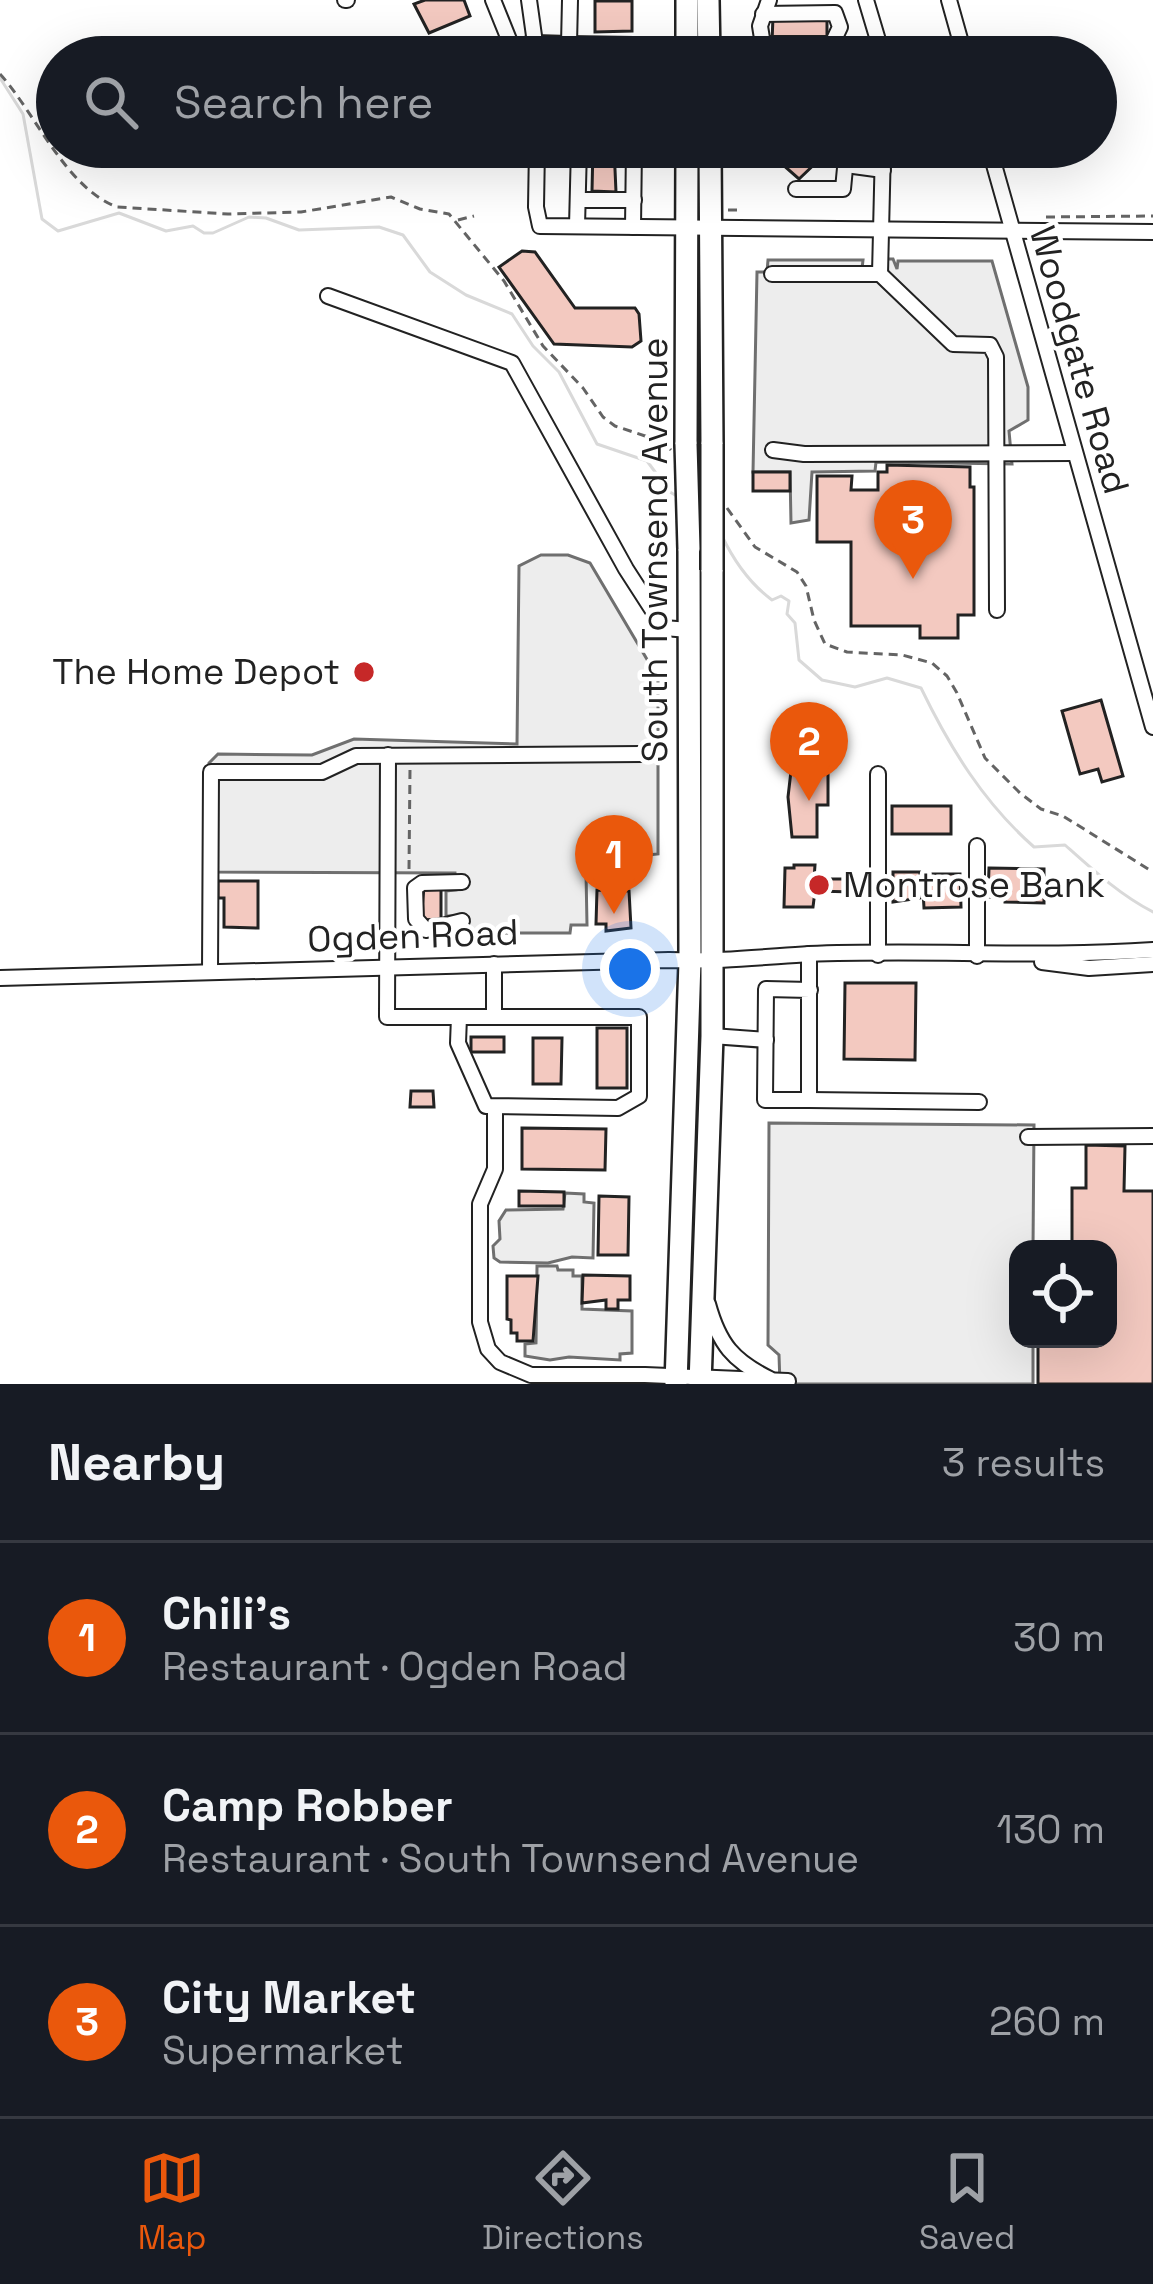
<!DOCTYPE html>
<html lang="en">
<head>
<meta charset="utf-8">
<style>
  :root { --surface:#171b24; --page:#242831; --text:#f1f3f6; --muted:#9ea1a6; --line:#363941; --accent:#ea580c }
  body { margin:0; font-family:"Space Grotesk",sans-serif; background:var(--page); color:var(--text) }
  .controls { position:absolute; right:36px; bottom:36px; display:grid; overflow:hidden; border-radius:24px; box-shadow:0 12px 48px #0002 }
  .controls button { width:108px; height:108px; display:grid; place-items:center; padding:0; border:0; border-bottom:3px solid var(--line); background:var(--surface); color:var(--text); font:60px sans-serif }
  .you { position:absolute; left:630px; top:969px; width:42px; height:42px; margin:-30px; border:9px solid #fff; border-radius:50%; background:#1a73e8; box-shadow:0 0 0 18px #1a73e833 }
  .badge { display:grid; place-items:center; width:78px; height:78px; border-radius:50%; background:var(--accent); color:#fff; font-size:39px; font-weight:700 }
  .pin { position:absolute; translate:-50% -99px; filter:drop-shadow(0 3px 6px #0008) }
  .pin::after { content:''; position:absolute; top:63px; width:42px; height:36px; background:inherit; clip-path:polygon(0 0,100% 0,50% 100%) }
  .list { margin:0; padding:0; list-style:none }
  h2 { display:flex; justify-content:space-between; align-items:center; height:156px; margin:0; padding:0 48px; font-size:51px }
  h2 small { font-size:39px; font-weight:400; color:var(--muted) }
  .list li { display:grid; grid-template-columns:78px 1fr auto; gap:36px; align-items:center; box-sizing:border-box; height:192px; padding:0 48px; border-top:3px solid var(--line) }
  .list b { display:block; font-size:45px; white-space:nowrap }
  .list p { margin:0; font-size:39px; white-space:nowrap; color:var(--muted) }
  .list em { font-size:39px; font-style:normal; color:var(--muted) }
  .icon { flex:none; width:66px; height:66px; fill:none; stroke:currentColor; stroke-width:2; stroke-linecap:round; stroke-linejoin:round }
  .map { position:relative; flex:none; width:1153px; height:1384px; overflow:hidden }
  .search { position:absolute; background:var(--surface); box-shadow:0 12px 48px #0002; left:36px; right:36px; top:36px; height:132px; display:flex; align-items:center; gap:30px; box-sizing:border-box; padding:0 42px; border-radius:66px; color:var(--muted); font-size:45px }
  .sheet { height:732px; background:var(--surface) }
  nav { display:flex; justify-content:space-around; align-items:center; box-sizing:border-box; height:168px; border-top:3px solid var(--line); background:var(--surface); font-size:33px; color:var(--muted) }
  nav a { display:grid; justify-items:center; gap:6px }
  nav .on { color:var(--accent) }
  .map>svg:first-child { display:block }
</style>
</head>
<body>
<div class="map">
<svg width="1153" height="1384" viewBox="0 0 1153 1384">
  <rect width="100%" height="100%" fill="#fff"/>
  <g fill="#ededed" stroke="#6f6f6f" stroke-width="3">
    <polygon points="874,259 893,259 897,269 898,261 992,261 1028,387 1028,420 1009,431 1012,464 876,462 875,471 812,472 809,520 791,523 790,472 753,472 757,272 767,272 768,260 863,260 862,269 873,267"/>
    <polygon points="541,555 568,555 590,563 658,678 658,854 648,855 643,866 633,872 586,872 587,925 571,925 570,933 458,933 457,916 446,916 446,891 456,890 455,873 213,872 209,763 218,754 312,755 354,739 517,744 519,566"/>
    <polygon points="769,1123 1034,1125 1033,1249 1018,1249 1018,1339 1033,1339 1033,1384 780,1384 779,1355 768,1345"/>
    <polygon points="565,1193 584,1194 584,1202 594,1203 593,1258 572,1257 548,1263 500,1262 494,1258 493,1246 500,1239 499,1221 506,1210 563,1209"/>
    <polygon points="537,1266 557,1266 558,1270 573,1270 573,1276 582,1276 582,1309 632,1311 632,1353 620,1354 620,1360 569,1357 550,1360 525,1356 525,1344 536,1343"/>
  </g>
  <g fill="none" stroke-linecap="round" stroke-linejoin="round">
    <g stroke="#d9d9d9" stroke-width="3">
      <polyline points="0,78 23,114 42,219 58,231 119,213 166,231 193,226 204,233 213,233 249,217 266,218 299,230 379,227 403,235 430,272 466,295 512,314 533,346 559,372 597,444 647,461 670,492 680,498"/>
      <path d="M722 536C734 561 749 583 772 600L781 596 789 601 787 614 795 623 799 660 822 680 855 687 887 678 921 688C950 748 984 803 1034 847L1065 845C1093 870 1120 895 1153 912"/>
    </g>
  </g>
  <g fill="#f3c9c0" stroke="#222" stroke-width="3">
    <polygon points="425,0 464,0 470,16 429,33 414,4"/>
    <polygon points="595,1 632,1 632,31 595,32"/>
    <polygon points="773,16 827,16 827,44 772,43"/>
    <rect x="582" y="51" width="47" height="6"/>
    <polygon points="593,147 614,147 616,192 592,191"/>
    <polygon points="775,147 821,147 817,151 822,157 799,179 774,157 780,152"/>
    <polygon points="522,251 535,252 575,308 635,308 639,314 641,341 632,347 554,344 499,267"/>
    <polygon points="887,465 970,467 970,487 974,487 974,615 958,615 958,638 920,638 920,626 851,626 851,542 817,542 817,476 852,476 851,490 878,490 878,472 887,472"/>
    <rect x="753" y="472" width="37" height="19"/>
    <polygon points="1101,700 1123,776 1102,782 1098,769 1080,774 1062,711"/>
    <polygon points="791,771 828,771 828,805 817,805 817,837 792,837 788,797"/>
    <rect x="892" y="806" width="59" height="28"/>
    <polygon points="794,865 815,865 814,879 853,879 853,892 815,891 813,907 784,907 785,868 794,868"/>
    <polygon points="989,868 1044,869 1044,903 1005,902 1005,897 988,897"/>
    <polygon points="893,872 920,872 920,898 893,902"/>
    <polygon points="922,874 960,874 961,907 924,908"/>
    <polygon points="218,881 258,881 258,928 224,927 224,898 218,898"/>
    <polygon points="424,887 441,887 441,919 421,920"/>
    <polygon points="597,890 629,891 631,928 606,931 606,924 596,924"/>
    <polygon points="845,983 916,983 915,1060 844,1059"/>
    <rect x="597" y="1028" width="30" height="60"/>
    <rect x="471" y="1037" width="33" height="15"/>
    <polygon points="533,1038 562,1038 561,1084 533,1084"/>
    <polygon points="411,1091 433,1091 434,1107 410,1107"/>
    <polygon points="522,1128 606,1129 605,1170 522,1169"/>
    <polygon points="1086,1145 1125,1146 1124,1191 1153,1191 1153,1384 1038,1384 1038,1339 1108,1339 1108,1249 1072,1249 1072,1188 1086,1188"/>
    <polygon points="519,1191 564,1192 564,1206 519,1206"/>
    <polygon points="599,1196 629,1197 628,1255 598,1255"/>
    <polygon points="583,1275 630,1276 630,1300 618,1300 618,1309 606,1309 606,1300 582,1303"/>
    <polygon points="507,1276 538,1276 533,1341 517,1341 517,1333 511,1333 511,1320 507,1319"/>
  </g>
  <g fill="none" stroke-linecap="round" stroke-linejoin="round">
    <g stroke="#222" stroke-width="18">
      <g id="minor">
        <polyline points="345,0 347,0"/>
        <polyline points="493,0 516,57"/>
        <polyline points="866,0 883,57"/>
        <polyline points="949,0 965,57"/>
        <polyline points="535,43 569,44 570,0"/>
        <polyline points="760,44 832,44 840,27 835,13 763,14"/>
        <polyline points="512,47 535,43 529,0"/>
        <polyline points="569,57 569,44 634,45 634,57"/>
        <polyline points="765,57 760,26 769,0"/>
        <polyline points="537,147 536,207 540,226 1153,232"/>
        <polyline points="828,147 846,165 883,170"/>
        <polyline points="989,147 1153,727"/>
        <polyline points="796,189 843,189 847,147"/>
        <polyline points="578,200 634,200"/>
        <polyline points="577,226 579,147"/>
        <polyline points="633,227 634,147"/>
        <polyline points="772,274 880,274 953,344 990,345 996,357 997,610"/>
        <polyline points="880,274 883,147"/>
        <polyline points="328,296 512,363 626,569 664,628 689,630"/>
        <polyline points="773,450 804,454 1073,453"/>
        <polyline points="388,755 387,1017 639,1017 639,1096 618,1108 486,1106 458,1043 459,1017"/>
        <polyline points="878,774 878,955"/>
        <polyline points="977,846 977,956"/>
        <polyline points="462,882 422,883 415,888 416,919 426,930 462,921"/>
        <polyline points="809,954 809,1100 765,1100 766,989 810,990"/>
        <polyline points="1042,962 1089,968 1153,964"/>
        <polyline points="494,964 494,1017"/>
        <polyline points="210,972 211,772 322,772 356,756 642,754"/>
        <path d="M0 978 669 960C716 962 762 957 809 954 923 949 1038 958 1153 950"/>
        <polyline points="712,1036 766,1040"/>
        <polyline points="809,1100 979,1102"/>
        <polyline points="495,1107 495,1169 480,1204 480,1322 488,1349 500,1362 531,1375 645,1375 788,1381"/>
        <polyline points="1028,1137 1153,1136"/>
        <path d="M708 1304C719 1344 733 1361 770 1379"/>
      </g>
    </g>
    <g stroke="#222" stroke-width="26">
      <g id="highway">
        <polyline points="687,0 687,57"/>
        <polyline points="708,0 709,57"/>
        <polyline points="710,147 712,444"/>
        <polyline points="686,444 687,147"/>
        <polyline points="676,1384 690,961 689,549"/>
        <polyline points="700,1384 712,1036 712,570"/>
      </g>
    </g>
    <g stroke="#646464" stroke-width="3" stroke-dasharray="9 6" stroke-linecap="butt">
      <path d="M0 74C36 114 66 188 117 207L228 214 301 212 391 197 420 209 449 214 504 281 543 346 583 388 603 417 615 426 663 442 671 450"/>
      <polyline points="728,210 740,210"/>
      <polyline points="1046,217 1153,216"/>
      <polyline points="458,220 474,216"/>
      <polyline points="727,508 755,547 797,572 806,586 814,620 825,644 847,652 902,655 932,663 947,676 957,693 985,758 1020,793 1041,809 1063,816 1153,872"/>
      <polyline points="409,869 410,769"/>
    </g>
    <use href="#minor" stroke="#fff" stroke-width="14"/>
    <use href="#highway" stroke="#fff" stroke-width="21"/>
    <g stroke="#222" stroke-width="26" stroke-linecap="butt">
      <g id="highway-bridge">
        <polyline points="686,444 689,549"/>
        <polyline points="712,570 712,444"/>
      </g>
    </g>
    <use href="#highway-bridge" stroke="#fff" stroke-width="21"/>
  </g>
  <g fill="#c62828" stroke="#fff" stroke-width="4.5">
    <circle cx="364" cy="672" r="12"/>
    <circle cx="819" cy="885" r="12"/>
  </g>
  <g text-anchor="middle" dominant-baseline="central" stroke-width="9" stroke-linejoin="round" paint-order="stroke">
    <g font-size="36" fill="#222" stroke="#fff">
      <text transform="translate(1079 360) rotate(74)">Woodgate Road</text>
      <text transform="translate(655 550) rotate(-90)">South Townsend Avenue</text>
      <text transform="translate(413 936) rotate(-2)">Ogden Road</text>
    </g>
    <g font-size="36" fill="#222" stroke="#fff" text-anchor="end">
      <text x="340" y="672">The Home Depot</text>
      <text x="843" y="885" text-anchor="start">Montrose Bank</text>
    </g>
  </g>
</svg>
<div class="controls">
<button><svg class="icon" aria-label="locate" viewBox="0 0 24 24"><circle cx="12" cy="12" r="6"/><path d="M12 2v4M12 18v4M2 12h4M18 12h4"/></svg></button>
</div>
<div class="you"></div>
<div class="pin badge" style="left:614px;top:914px">1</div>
<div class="pin badge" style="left:809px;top:801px">2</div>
<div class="pin badge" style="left:913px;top:579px">3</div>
<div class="search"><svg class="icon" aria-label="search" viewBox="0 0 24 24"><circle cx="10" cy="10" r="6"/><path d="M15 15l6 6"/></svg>Search here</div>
</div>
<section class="sheet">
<h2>Nearby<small>3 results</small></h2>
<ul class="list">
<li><span class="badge">1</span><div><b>Chili's</b><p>Restaurant · Ogden Road</p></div><em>30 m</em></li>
<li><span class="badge">2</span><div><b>Camp Robber</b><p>Restaurant · South Townsend Avenue</p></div><em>130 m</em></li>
<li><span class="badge">3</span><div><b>City Market</b><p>Supermarket</p></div><em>260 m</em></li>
</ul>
</section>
<nav>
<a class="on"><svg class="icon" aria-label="map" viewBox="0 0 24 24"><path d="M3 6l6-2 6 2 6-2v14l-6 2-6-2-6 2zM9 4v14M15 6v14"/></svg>Map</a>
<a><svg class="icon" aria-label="directions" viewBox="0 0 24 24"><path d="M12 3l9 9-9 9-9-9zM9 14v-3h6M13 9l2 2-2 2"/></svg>Directions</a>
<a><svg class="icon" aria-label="saved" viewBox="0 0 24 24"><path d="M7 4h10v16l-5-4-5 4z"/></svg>Saved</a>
</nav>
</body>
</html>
